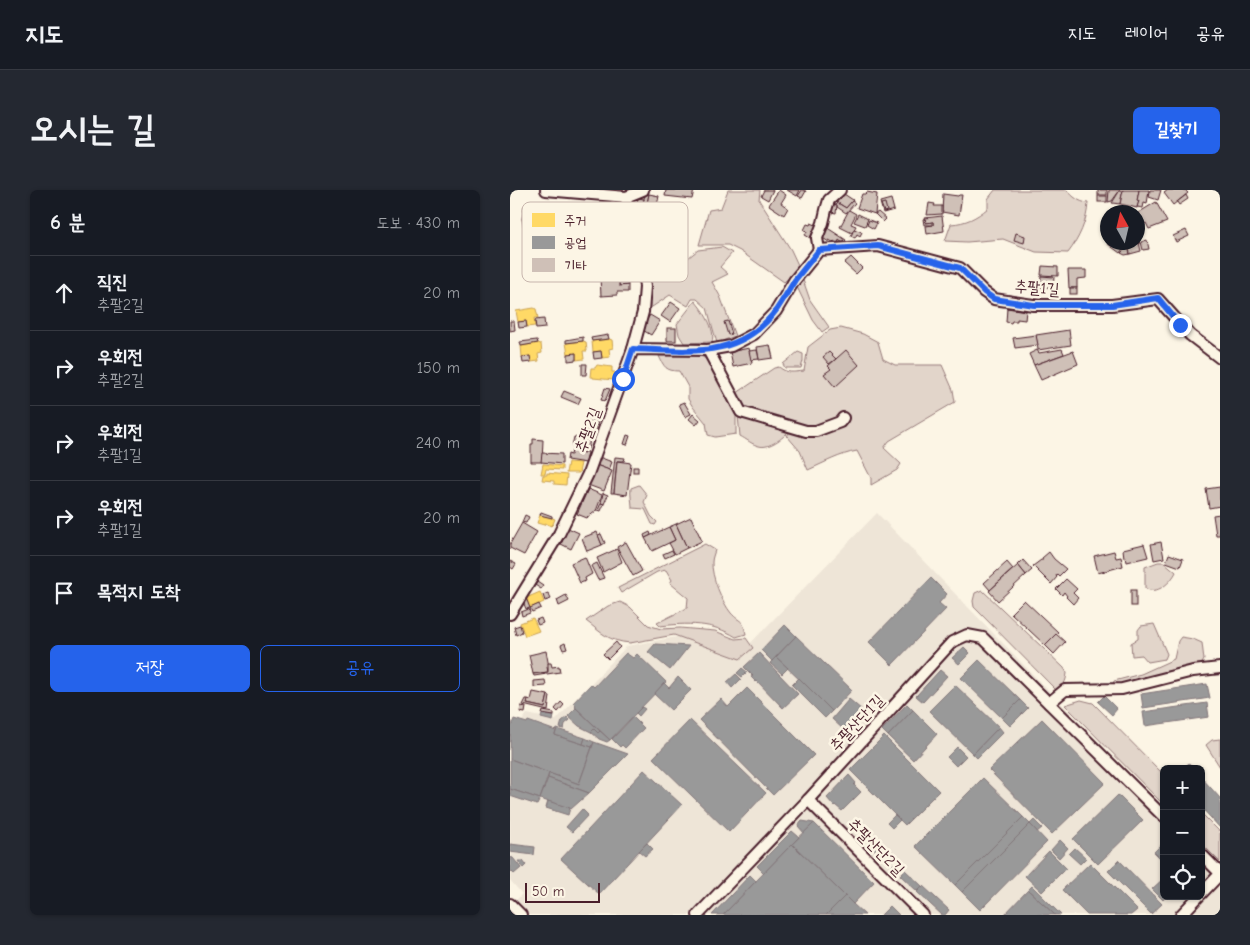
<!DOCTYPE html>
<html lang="ko">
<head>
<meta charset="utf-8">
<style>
  :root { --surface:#171b24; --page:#242831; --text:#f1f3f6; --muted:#9ea1a6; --line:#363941; --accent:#2563eb }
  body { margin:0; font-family:"Comic Neue","Poor Story",sans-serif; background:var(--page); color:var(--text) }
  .controls { position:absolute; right:15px; bottom:15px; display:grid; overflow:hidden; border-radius:8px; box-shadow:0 1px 4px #0004 }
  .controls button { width:45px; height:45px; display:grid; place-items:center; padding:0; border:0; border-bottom:1px solid var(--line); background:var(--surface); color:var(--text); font:25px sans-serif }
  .compass { position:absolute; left:590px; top:15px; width:45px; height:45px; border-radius:50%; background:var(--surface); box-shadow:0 1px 4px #0004; rotate:352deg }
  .scale { position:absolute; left:15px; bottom:12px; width:75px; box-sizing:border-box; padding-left:5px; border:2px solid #4a1f2b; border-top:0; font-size:14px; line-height:18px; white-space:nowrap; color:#4a1f2b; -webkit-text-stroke:4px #fcf5e5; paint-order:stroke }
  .stop { position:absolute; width:15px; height:15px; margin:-11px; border:4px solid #2563eb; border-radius:50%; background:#fff }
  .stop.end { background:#2563eb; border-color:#fff; box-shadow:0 1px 5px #0008 }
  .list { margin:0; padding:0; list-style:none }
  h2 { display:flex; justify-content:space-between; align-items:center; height:65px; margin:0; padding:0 20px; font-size:21px }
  h2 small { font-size:16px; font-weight:400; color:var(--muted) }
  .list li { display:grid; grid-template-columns:32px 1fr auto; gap:15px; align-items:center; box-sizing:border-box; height:75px; padding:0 20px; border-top:1px solid var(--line) }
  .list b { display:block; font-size:19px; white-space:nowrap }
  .list p { margin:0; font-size:16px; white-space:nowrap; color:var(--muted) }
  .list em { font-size:16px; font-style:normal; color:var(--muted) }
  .actions { display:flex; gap:10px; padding:15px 20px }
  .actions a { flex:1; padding:11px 0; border:1px solid var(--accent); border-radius:8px; text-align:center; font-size:18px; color:var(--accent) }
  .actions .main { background:var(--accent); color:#fff }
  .icon { flex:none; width:28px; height:28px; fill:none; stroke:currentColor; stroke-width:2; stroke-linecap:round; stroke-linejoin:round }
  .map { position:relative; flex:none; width:710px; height:725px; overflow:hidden; border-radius:8px }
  header { display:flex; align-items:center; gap:30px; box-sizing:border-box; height:70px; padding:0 25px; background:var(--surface); border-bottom:1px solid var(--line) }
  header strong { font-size:24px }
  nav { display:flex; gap:28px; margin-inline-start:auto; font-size:18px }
  .intro { display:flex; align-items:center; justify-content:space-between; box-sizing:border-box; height:120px; padding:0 30px }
  h1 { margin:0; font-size:35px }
  .button { padding:12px 22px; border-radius:8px; background:var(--accent); color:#fff; font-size:18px; font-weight:700 }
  main { display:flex; gap:30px; padding:0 30px }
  aside { flex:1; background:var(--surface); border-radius:8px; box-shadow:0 1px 4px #0004 }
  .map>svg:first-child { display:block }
</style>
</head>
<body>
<header>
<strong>지도</strong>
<nav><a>지도</a><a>레이어</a><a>공유</a></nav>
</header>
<div class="intro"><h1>오시는 길</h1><a class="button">길찾기</a></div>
<main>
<aside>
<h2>6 분<small>도보 · 430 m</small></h2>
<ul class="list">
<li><svg class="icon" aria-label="ahead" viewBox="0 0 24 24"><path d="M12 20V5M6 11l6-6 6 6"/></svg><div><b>직진</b><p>추팔2길</p></div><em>20 m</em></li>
<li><svg class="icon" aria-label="right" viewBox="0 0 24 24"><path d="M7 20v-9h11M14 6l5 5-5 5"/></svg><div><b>우회전</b><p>추팔2길</p></div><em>150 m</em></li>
<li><svg class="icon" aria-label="right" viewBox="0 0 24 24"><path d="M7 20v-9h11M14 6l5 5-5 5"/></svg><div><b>우회전</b><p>추팔1길</p></div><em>240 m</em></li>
<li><svg class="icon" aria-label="right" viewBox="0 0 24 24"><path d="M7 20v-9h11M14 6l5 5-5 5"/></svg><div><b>우회전</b><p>추팔1길</p></div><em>20 m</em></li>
<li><svg class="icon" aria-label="arrive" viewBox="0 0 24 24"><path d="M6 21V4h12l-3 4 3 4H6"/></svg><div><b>목적지 도착</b></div></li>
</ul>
<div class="actions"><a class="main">저장</a><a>공유</a></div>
</aside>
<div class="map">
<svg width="710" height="725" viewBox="0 0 710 725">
  <rect width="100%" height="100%" fill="#fcf5e5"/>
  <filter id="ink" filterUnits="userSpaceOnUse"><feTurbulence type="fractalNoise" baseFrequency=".02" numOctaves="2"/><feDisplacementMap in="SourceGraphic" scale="10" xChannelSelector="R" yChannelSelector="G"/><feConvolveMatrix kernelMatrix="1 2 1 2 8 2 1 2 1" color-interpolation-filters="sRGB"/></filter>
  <g filter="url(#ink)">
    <polygon fill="#eee5d7" points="367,323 654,620 654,706 691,706 691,659 710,678 710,725 0,725 0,717 12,704 0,690 0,547 17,524 46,530 117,456 172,446 230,464"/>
    <g fill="#e2d5ca" stroke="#967a7a">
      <polygon points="218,0 250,0 249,10 281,60 288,75 288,80 274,92 230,61 218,55 189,55 199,20 211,18"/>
      <path d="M485 0H557C563 7 569 12 578 13 577 31 569 49 558 63L526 62 493 49 457 52 435 51 441 34C456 33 466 28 478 18V9Z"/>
      <polygon points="212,57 222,63 210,77 218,84 202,92 210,106 225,146 207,153 197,118 187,109 182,109 178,116 160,105 139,119 141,78 169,75 188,60"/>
      <polygon points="293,90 300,110 319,137 312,142 303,130 287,97"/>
      <path d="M185 111C193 120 206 139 202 152L174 153 169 145 167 134Z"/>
      <path d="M331 138 353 144 368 152 373 169 385 175H432L443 200 445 212 379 251 374 258 391 274 387 280 361 295V288L347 261C330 264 314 273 298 280L290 261 277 246 281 240 236 218 227 203 264 178 269 177C277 184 284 182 294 181L298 157 320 140Z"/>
      <polygon points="288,162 293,164 293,171 291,178 275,178 273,174"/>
      <path d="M149 166H191L199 171 226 223V244L205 247 198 245 196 233 183 217 178 209V197L169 181C156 181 154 177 149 166Z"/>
      <path d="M228 226 279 241C273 248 259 259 249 256 243 255 236 249 230 246Z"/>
      <path d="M129 295 137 305 134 312 141 326 147 332 145 335 142 334 135 319 122 318C122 311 120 305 121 298Z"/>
      <path d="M195 354 205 360C204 364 202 368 202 372 201 386 212 412 221 423 231 434 232 427 236 444L226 447C202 432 177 433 150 436L147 433 177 418 178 408 160 393 162 390 156 380 147 382 111 403 108 398Z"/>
      <path d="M648 372H654L666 382C661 392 647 406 635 398V377Z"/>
      <path d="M472 400 554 478 557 483C556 492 554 496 546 500L464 417 463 411 465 403Z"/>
      <path d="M110 412 120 417 138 435 151 439 170 438 205 441 225 449 236 448 243 458 230 469 164 445 120 453C98 451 92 443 76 431L98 416Z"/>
      <polygon points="644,434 657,464 655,469 638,472 632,465 622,466 621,453 628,449 628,440 631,436"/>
      <polygon points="671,447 683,449 692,453 694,470 690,476 609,495 603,494 604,491 631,484 664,469 668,451"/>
      <polygon points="571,510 583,513 654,585 654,615 555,515"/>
      <polygon points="710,549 710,577 696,555 702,550"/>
      <polygon points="691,623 710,642 710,672 691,653"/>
    </g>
    <g fill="#ffd966" stroke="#c9a154">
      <polygon points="24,118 26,119 28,128 24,128 25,136 17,137 16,131 8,132 6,121"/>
      <polygon points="99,149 102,150 103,158 99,159 100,167 92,168 91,161 83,162 82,151"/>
      <polygon points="73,151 76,152 77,161 73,161 74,169 66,170 66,163 58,164 56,153"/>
      <polygon points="28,153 31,154 32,163 28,164 29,171 21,172 20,166 12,167 11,156"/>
      <polygon points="87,175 102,177 102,182 105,182 104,190 83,188 83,187 80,187 81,178 85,178"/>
      <polygon points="58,272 71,273 69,283 56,283"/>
      <polygon points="33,274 52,276 52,280 36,279 35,284 31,284"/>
      <polygon points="37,283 57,285 56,295 44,294 44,291 32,290 33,285 37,285"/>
      <polygon points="30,325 33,326 34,325 45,329 43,334 41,336 35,333 34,335 27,333"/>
      <polygon points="30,402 34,412 20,418 16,408"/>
      <polygon points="23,428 29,441 15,446 10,433"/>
    </g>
    <g fill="#999" stroke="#817478">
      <polygon points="421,388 437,404 429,413 436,419 382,475 359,452"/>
      <polygon points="275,435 286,446 262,471 251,460"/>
      <polygon points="286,446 342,500 322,521 266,467"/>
      <polygon points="145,454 179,456 160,480 138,462"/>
      <polygon points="454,457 460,463 449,474 442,468"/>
      <polygon points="116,463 123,468 127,464 156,492 100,550 65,517 66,516 63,513 81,494 84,497"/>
      <polygon points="249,463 288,504 273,518 247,491 246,492 241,487 243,486 234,477"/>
      <polygon points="266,467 278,478 272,484 260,473"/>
      <polygon points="469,470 510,510 492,528 451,488"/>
      <polygon points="232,478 237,482 232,487 227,483"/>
      <polygon points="430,480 437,486 413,512 406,506"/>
      <polygon points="226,484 231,489 222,498 217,492"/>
      <polygon points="168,487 181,500 161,520 144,504 154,493 159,498"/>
      <polygon points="289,488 322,521 315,528 282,495"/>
      <polygon points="697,494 700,508 633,518 631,504"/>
      <polygon points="445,495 489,537 463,564 419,521"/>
      <polygon points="237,498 304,565 263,605 189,530 211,509 218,517"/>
      <polygon points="594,506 607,519 602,525 588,512"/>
      <polygon points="339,509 352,520 334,540 322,529"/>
      <polygon points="510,510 518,518 500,536 492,528"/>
      <polygon points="697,513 699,527 635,536 633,522"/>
      <polygon points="397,514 403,520 378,546 372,540"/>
      <polygon points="132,517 135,519 129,526 126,523"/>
      <polygon points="66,518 90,541 88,543 84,539 81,542 69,536 58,526"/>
      <polygon points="403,520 427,544 403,570 378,546"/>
      <polygon points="32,524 44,526 43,531 31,528"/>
      <polygon points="57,527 60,530 55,534 54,539 50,538 52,531"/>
      <polygon points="123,527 134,538 115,558 112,555 110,557 102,549"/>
      <polygon points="4,529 17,533 18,531 46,541 45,545 82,557 69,594 0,569 0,540"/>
      <polygon points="532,529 595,593 542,644 479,580"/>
      <polygon points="180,530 256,603 219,642 143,568"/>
      <polygon points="489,537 493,542 467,568 463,564"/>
      <polygon points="47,539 75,548 73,554 45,545"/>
      <polygon points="84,539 88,543 90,541 100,550 97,552 89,549 81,542"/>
      <polygon points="374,546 429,601 395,635 340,580"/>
      <polygon points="75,548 84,552 82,557 73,554"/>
      <polygon points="84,552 118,564 79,603 38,588 39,583 69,594"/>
      <polygon points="447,557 456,566 446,576 437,567"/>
      <polygon points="0,569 39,583 30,609 0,599"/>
      <polygon points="679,573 684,579 672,579"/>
      <polygon points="134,580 172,615 89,704 51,669"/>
      <polygon points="339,585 346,593 344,595 351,602 332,621 325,615 324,616 317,608"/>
      <polygon points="691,587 710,608 710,638 691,617"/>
      <polygon points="38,588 79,603 61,619 30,609"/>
      <polygon points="473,588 513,627 445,695 405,656"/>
      <polygon points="0,599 30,609 27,615 0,606"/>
      <polygon points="608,605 633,630 588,674 563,649"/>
      <polygon points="38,611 60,618 58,625 36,618"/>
      <polygon points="72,619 78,625 62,642 56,637"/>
      <polygon points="385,625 390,630 382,638 377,633"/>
      <polygon points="513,627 520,634 452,702 445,695"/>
      <polygon points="524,630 532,638 527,642 520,634"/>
      <polygon points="292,631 304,633 294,643 288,636"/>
      <polygon points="304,633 364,692 343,714 282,654"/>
      <polygon points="520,634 537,652 470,720 452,702"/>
      <polygon points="282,641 289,647 254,683 247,676"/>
      <polygon points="363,650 369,656 364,660 359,655"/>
      <polygon points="550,650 558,658 549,668 541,660"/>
      <polygon points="137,653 143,659 135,666 129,661"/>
      <polygon points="0,654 25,657 24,665 0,662"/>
      <polygon points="282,654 335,706 316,725 213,725"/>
      <polygon points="651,655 654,658 654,672 644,662"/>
      <polygon points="565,658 576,668 570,674 559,664"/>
      <polygon points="539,661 556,678 532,702 515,686"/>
      <polygon points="0,667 3,668 11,678 4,684 0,680"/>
      <polygon points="609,670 652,714 641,724 598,681"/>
      <polygon points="8,671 13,671 16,675 13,678"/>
      <polygon points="384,673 390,678 384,685 381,682 381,677"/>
      <polygon points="580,673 627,720 621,725 577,725 552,700"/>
      <polygon points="395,680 412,696 407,701 390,685"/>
      <polygon points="240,685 246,691 213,725 202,725"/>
      <polygon points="654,688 654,706 656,706 653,710 642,699"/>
      <polygon points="413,696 439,720 435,725 432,725 407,702"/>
      <polygon points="522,696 551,725 545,725 518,700"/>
      <polygon points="518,700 545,725 494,725"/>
      <polygon points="335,706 343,714 355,725 316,725"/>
      <polygon points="380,716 389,725 371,725"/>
    </g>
    <g fill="#cfc0b7" stroke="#4a1f2b">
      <polygon points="156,0 184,0 182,9 155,6"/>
      <polygon points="254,0 263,0 258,10 251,6"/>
      <polygon points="269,0 276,5 271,13 278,18 274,25 259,15"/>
      <polygon points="277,0 290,0 287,6"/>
      <polygon points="292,0 296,1 292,8 288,6"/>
      <rect x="588" y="0" width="9" height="5"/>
      <polygon points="599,0 610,0 602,11 598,12"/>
      <polygon points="610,0 613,0 610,14 602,13"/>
      <polygon points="613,0 629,0 627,11 629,11 627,18 610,14"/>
      <polygon points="629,0 639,0 637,14 634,13 633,18 627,17 629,11 627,11"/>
      <polygon points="640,0 651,0 648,10 639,7"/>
      <polygon points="658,0 675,0 678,3 663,15 654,3"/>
      <polygon points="331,2 343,10 336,18 325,11"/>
      <polygon points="357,2 367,4 365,24 347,18 352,4 355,4"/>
      <polygon points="135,4 139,4 135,24 131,23"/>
      <polygon points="139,4 149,6 145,25 135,24"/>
      <polygon points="433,4 448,6 449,5 452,5 449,25 432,22"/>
      <polygon points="676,5 678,9 669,15 667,12"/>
      <rect x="588" y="6" width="9" height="6"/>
      <polygon points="128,8 134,9 131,23 125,21"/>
      <polygon points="381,9 384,20 373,23 370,12"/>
      <polygon points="323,10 336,18 342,11 345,13 336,23 327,17 327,15 322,14"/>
      <polygon points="646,12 657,32 639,39 636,33 634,34 628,23"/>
      <polygon points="375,13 377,21 374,22 371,14"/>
      <polygon points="419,13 425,14 424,16 432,16 432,24 417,25"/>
      <polygon points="322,14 327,15 326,23 321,22"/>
      <polygon points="14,16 20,17 17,29 20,41 15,43 12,29"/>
      <polygon points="339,20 346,24 341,34 346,36 342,43 330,37"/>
      <polygon points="368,22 376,29 373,32 365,24"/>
      <polygon points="348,24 358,29 355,36 344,32"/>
      <polygon points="432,26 434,41 417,44 416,36 423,35 423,32 416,33 415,28"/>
      <polygon points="415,28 416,33 423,32 423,35 414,35 413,29"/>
      <polygon points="359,30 367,33 364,39 357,35"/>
      <polygon points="301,33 306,35 300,48 295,45 297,41 294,40 297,34 300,35"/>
      <polygon points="316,37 336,50 333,53 329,50 328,54 324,51 323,52 319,50 319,52 311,47"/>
      <polygon points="344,39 352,42 350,46 347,44 345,48 341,46"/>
      <polygon points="676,40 679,46 666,52 663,46"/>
      <polygon points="506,43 515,46 514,53 504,50"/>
      <polygon points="628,48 630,54 629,53 619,55 619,52 628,52"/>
      <polygon points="637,50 639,59 633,60 631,52"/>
      <polygon points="599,52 611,52 615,56 610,63 598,54"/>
      <polygon points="629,53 631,61 620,64 618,56"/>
      <polygon points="618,56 620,64 615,65 611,63"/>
      <polygon points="341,67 352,78 346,84 334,73"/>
      <polygon points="532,76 548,77 548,86 531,85"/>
      <polygon points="558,80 576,80 576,88 567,89 567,98 559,98"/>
      <polygon points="118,85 118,95 109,96 109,86"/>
      <polygon points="109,86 109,96 118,95 118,102 107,102 107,105 91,106 90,87"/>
      <polygon points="531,86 544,87 543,98 530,97"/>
      <rect x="560" y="98" width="7" height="6"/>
      <polygon points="161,112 170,118 160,132 151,126"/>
      <polygon points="497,118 516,121 515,130 507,129 507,131 502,131 501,133 496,132"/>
      <polygon points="140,125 150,131 141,145 131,139"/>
      <polygon points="34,129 35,138 26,139 25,130"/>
      <polygon points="0,131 4,131 5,140 0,141"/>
      <polygon points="16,131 17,137 9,138 8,132"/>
      <polygon points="218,131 222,144 218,145 214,132"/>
      <rect x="157" y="138" width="9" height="13"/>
      <polygon points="559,140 561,155 528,160 526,145"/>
      <polygon points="98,145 99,149 82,151 81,148"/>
      <polygon points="526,145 528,155 505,158 503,148"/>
      <polygon points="73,147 73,151 56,153 56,150"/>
      <polygon points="27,150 28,153 11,156 10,152"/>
      <polygon points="260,155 263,168 249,170 247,157"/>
      <polygon points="239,158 242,173 223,177 220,162"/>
      <polygon points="552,159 554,164 524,175 519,164 527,160 529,163"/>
      <polygon points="247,160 249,169 241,170 239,161"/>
      <polygon points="336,160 349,175 325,197 314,184 321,179 318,176"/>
      <polygon points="91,161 92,168 84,169 83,162"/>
      <polygon points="563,161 568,174 531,190 524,175"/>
      <polygon points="319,162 326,169 319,174 313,167"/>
      <polygon points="66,163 66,170 58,171 58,164"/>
      <polygon points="20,166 21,172 13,173 12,167"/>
      <polygon points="72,174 77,174 76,185 72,185"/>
      <polygon points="95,198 100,199 95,211 91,210"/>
      <polygon points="54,201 71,208 68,214 51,207"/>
      <polygon points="174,212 181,224 175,227 169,214"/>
      <polygon points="79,223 90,227 84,243 73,239"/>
      <polygon points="183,224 190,230 186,235 179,229"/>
      <polygon points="117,245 120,246 117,255 114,254"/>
      <polygon points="64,247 80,250 78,259 62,256"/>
      <polygon points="23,249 33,250 32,272 21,272 21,254 23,254"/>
      <polygon points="62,260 74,263 74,261 78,262 76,273 57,270 58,264 61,265"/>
      <polygon points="32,263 52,264 52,274 31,272"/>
      <polygon points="89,267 102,272 99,280 86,275"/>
      <polygon points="105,267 115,268 114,271 107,271 104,303 101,303"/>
      <polygon points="107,271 121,273 117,305 104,303"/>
      <polygon points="86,275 102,281 94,301 78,295"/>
      <rect x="123" y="277" width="5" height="5"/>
      <polygon points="710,297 710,316 699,318 696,299"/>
      <polygon points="78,299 92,305 86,321 77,328 67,324"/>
      <polygon points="93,303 98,305 94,314 91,313"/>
      <polygon points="91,313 94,314 91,321 88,320"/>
      <polygon points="31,322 42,326 42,328 30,325"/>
      <polygon points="710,324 710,345 706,345 703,325"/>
      <polygon points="15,325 19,327 16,333 12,332"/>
      <polygon points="181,327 192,351 177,358 166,334"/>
      <polygon points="12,333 27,342 14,365 0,358 0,354"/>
      <polygon points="166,334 177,358 165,364 159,353 165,350 159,337"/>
      <polygon points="159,337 165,350 142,361 135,348"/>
      <polygon points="58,338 69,343 61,359 51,354"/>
      <polygon points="87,342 92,355 77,361 72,348"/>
      <polygon points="140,342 141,345 135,348 134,345"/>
      <polygon points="91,344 95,353 92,355 88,345"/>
      <polygon points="116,352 132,381 123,386 107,357"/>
      <polygon points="651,352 654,368 644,370 641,354"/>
      <polygon points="634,354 638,367 617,372 616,367 614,368 613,359"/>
      <polygon points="107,359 112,372 93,382 87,368"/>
      <polygon points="162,360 164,364 155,368 153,364"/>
      <polygon points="604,361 606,368 611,367 613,376 588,383 584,366"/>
      <polygon points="539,362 544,369 556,379 549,386 547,384 546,386 547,387 541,394 523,376 531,370 533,370 532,368"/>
      <polygon points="659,364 673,369 670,377 656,372"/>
      <polygon points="75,367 82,384 75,388 76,391 70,393 61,373"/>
      <polygon points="513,370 522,380 516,385 508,375"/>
      <polygon points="0,371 6,374 3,379 0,377"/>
      <polygon points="497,372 503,379 480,400 474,393"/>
      <polygon points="87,373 94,388 88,390 81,376"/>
      <polygon points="508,375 516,385 488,411 479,401"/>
      <polygon points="556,389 567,399 563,403 568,408 563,414 556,407 557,406 554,402 552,405 546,399"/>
      <polygon points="27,392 33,396 31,399 25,395"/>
      <rect x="621" y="400" width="5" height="16"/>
      <polygon points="38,403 41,409 35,411 33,405"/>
      <polygon points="56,405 59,411 49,416 47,410"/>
      <polygon points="16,408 20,418 16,419 12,409"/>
      <polygon points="514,410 548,442 535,455 501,423"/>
      <polygon points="29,414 31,418 22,422 20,418"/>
      <polygon points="19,419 20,423 12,426 11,422"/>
      <polygon points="31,428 33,433 28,435 26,430"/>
      <polygon points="10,435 12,442 6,445 4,437"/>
      <polygon points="546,444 555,452 544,464 535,455"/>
      <polygon points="106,452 110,457 98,469 93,464"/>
      <polygon points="55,453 57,459 53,460 51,455"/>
      <polygon points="36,461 39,477 37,477 38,482 23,484 19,465"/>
      <polygon points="38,473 41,473 42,477 49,476 50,482 24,486 23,484 38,482"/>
      <polygon points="35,490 36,496 24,497 24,491"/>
      <polygon points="23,502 38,505 35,518 17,514 18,509 21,510"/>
      <polygon points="38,505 40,506 38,521 13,515 16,509 18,509 17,514 35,518"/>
      <polygon points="51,512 54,515 48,522 45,519"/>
      <polygon points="11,516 16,517 15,523 10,522"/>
      <polygon points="33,521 44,523 44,526 32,524"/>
    </g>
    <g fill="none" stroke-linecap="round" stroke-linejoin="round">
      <g stroke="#4a1f2b" stroke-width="14">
        <g id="minor">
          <polyline points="36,0 116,7 133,0"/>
          <polyline points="330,0 319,10 316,20 313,33 307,48 309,60 368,56 450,78 474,102 484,109 523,115 602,115 648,109 680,145 710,168"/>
          <polyline points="116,7 122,55 132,73 135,97 133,122 123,159"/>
          <polyline points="198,160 231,222 296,241 306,241 330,232 333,228"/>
          <polyline points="0,424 49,344 78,284 123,159 198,160 221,156 244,144 266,121 284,91 309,60"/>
          <polyline points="539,513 555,500 612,499 683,481 710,478"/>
          <polyline points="298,610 413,725"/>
          <polyline points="691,664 710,683"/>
          <polyline points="691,704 710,684"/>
          <polyline points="0,714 11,725"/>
          <polyline points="188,725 298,610 442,452 457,445 473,448 654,627"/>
          <polyline points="671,725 689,706"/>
        </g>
      </g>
      <use href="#minor" stroke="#fcf5e5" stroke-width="10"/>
    </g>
  </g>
  <g fill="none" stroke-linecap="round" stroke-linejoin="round" filter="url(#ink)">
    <path stroke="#2563eb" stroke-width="6" d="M113 189 123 159C178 161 230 170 267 119 273 110 279 100 285 90 293 80 301 70 309 60L368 56 450 78 474 102 484 109 524 115H602L648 108 670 135"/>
  </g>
  <g text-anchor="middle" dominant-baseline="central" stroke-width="5" stroke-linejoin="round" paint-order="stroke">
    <g font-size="16" fill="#4a1f2b" stroke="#fcf5e5">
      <text transform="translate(527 98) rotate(4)">추팔1길</text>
      <text transform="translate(78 240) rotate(-70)">추팔2길</text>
      <text transform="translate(347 533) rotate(-47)">추팔산단1길</text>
      <text transform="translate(366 657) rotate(45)">추팔산단2길</text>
    </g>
  </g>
  <rect x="12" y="12" width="166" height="80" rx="8" fill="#fcf5e5" stroke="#c7b5ad" stroke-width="1"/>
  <rect x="22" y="23" width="23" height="14" fill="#ffd966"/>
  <rect x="22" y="46" width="23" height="13" fill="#999"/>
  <rect x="22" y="68" width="23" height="14" fill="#cfc0b7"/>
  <g font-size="14" fill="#4a1f2b">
    <text x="54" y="35">주거</text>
    <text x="54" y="57">공업</text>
    <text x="54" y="80">기타</text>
  </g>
</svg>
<div class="controls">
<button>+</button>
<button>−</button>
<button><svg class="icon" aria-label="locate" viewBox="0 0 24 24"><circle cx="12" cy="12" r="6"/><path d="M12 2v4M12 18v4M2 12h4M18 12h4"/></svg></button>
</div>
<svg class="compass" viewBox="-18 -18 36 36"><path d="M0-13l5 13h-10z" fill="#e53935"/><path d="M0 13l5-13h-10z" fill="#9ea1a6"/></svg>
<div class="scale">50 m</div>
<div class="stop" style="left:113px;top:189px"></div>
<div class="stop end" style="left:670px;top:135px"></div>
</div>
</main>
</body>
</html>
